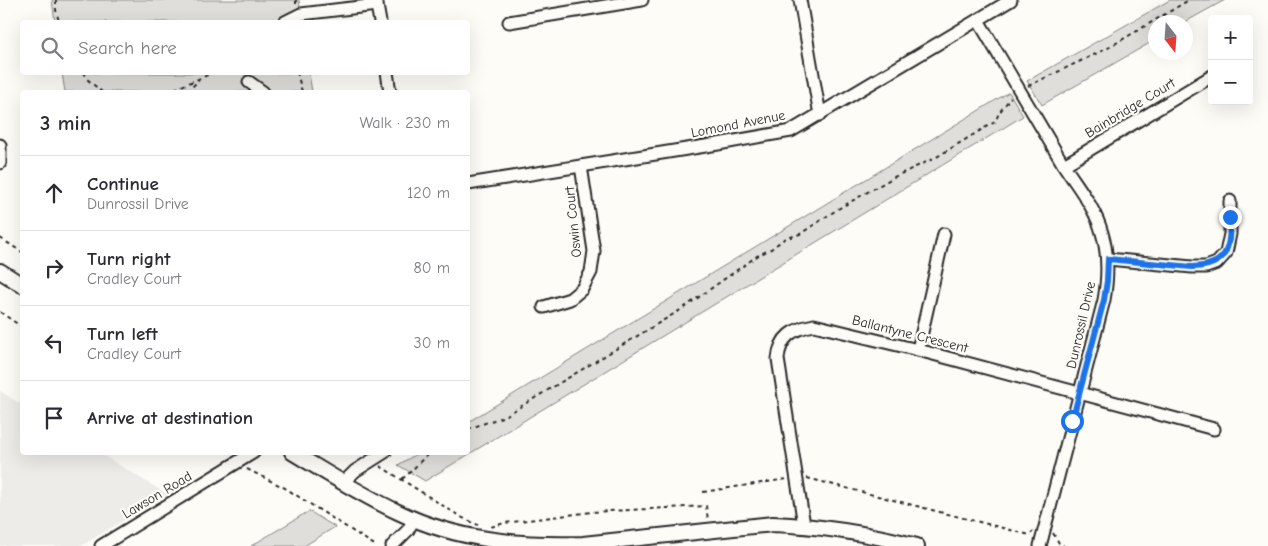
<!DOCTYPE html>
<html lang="en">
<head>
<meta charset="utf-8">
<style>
  :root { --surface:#fff; --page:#f7f7f7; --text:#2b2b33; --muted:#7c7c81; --line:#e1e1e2 }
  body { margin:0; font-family:"Comic Neue",sans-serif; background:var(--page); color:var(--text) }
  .controls { position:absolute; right:15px; top:15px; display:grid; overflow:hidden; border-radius:5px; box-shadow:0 5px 20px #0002 }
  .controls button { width:45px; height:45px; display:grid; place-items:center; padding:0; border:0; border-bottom:1px solid var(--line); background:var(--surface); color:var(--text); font:25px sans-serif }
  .compass { position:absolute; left:1148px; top:15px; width:45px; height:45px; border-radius:50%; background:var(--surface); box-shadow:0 5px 20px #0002; rotate:163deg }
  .stop { position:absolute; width:15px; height:15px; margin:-11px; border:4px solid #1a73e8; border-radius:50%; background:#fff }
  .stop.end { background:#1a73e8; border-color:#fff; box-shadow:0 1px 5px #0008 }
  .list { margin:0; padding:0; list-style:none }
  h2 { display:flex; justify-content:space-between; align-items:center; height:65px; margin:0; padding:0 20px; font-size:21px }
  h2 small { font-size:16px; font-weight:400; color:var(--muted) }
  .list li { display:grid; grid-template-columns:32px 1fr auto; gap:15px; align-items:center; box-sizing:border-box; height:75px; padding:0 20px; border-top:1px solid var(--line) }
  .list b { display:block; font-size:19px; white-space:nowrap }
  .list p { margin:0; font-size:16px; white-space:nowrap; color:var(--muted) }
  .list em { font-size:16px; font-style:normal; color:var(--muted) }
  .icon { flex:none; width:28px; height:28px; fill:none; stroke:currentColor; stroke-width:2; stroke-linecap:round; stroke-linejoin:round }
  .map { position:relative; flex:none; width:1268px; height:546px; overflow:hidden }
  .search { position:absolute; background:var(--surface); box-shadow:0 5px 20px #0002; left:20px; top:20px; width:450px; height:55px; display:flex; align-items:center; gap:12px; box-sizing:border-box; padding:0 18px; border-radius:5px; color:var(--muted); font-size:19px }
  .panel { position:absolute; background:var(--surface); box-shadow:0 5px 20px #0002; left:20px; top:90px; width:450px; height:365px; border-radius:5px }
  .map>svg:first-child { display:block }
</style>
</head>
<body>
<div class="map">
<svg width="1268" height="546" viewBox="0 0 1268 546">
  <rect width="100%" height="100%" fill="#fdfcf7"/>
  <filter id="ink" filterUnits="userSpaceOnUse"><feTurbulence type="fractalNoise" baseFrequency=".02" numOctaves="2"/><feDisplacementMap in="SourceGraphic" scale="10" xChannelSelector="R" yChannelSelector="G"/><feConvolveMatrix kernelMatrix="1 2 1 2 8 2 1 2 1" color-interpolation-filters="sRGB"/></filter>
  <g filter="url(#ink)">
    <polygon fill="#edece8" points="0,391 22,405 22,452 99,453 167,494 81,546 0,546"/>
    <g fill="#dfdeda" stroke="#858482">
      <polygon points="52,0 299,0 302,22 55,22"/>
      <polygon points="1170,0 1225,0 1185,22 1156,22 1155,40 1042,105 1027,81"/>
      <polygon points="62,73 309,73 312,92 65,92"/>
      <polygon points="1009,92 1023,116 425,481 398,465 418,453 468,452 468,422"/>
      <polygon points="309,511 335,527 304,546 251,546"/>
    </g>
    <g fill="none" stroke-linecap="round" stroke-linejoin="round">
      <g stroke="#2b2b2b" stroke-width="15">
        <g id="minor">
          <polyline points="376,0 380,22"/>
          <polyline points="800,0 820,115"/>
          <path d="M978 20C1006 68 1035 116 1063 164 1077 186 1095 207 1102 233 1109 256 1108 277 1104 300L1040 546"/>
          <polyline points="285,22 301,14 377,5"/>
          <polyline points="509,22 642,0"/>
          <polyline points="387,72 390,92"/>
          <polyline points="249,82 263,92"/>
          <polyline points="0,145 0,163"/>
          <polyline points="1064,165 1212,76"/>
          <polyline points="468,184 718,144 791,131 1011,0"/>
          <polyline points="1108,259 1192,267 1206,267 1217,263 1226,253 1230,234 1230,201"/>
          <polyline points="544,307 570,299 582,289 591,272 594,251 581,166"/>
          <polyline points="918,350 944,234"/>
          <polyline points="343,483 355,471 385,452"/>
          <path d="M804 525 778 359C780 336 793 329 814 325L918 350 1214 429"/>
          <polyline points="101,546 254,452"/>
          <polyline points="392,546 408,530 414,519"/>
        </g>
      </g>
      <g stroke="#2b2b2b" stroke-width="18">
        <g id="major">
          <polyline points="0,271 22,285"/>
          <path d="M292 452C327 473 361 495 398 512 456 540 519 546 583 544L773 524C822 526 870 534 917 546"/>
        </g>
      </g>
      <g stroke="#2b2b2b" stroke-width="2" stroke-dasharray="4 4" stroke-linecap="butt">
        <polyline points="56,0 56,10 59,22"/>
        <polyline points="296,0 296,5"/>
        <polyline points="84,72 87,79 102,92"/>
        <polyline points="297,72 302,92"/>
        <polyline points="1028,86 1108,48 1189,0"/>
        <polyline points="167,92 215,72"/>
        <polyline points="187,92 199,80"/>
        <polyline points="0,238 22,252"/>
        <polyline points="0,312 22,327"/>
        <polyline points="468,429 505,416 682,309 757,256 771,249 784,239 800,234 838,209 894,177 935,158 986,127 995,122 999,113 1011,97"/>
        <polyline points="380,466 461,517 478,525"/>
        <polyline points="247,469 285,488 376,546"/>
        <polyline points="807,478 1030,535 1033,531"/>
        <path d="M402 479C413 471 420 460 431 452"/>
        <polyline points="703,492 787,479"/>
        <polyline points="491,527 504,523 591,512 706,506 708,520"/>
        <polyline points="1053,533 1059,543 1064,546"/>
      </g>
      <use href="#minor" stroke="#fdfcf7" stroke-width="11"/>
      <use href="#major" stroke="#fdfcf7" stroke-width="14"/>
    </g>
  </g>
  <g fill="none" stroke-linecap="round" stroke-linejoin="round" filter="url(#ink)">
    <path stroke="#1a73e8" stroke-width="6" d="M1072 421 1104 300 1107 281 1108 259 1192 267C1228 266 1230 249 1230 217"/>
  </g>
  <g text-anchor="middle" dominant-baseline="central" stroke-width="4.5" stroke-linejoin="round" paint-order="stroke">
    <g font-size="14" fill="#2b2b2b" stroke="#fdfcf7">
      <text transform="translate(1130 108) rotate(-31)">Bainbridge Court</text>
      <text transform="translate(738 124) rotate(-11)">Lomond Avenue</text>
      <text transform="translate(573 222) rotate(-96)">Oswin Court</text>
      <text transform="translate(1081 325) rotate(-77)">Dunrossil Drive</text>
      <text transform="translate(910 334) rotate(14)">Ballantyne Crescent</text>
      <text transform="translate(157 495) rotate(-31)">Lawson Road</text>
    </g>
  </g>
</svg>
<div class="controls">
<button>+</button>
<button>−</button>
</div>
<svg class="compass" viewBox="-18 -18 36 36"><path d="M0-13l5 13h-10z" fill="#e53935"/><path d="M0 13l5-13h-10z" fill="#7c7c81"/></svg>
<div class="stop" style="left:1072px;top:421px"></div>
<div class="stop end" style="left:1230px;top:217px"></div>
<div class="search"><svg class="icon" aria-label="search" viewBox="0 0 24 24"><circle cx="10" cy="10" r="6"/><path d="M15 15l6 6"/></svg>Search here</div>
<section class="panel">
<h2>3 min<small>Walk · 230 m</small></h2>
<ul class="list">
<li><svg class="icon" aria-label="ahead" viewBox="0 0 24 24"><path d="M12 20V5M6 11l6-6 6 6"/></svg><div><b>Continue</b><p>Dunrossil Drive</p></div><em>120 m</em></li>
<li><svg class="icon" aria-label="right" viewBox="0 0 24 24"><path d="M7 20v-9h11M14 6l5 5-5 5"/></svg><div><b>Turn right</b><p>Cradley Court</p></div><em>80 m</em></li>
<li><svg class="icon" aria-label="left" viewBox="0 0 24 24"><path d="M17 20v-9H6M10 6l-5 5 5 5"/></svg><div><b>Turn left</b><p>Cradley Court</p></div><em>30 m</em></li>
<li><svg class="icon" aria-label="arrive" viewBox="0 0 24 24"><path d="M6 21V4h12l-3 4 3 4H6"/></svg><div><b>Arrive at destination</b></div></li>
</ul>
</section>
</div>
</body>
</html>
